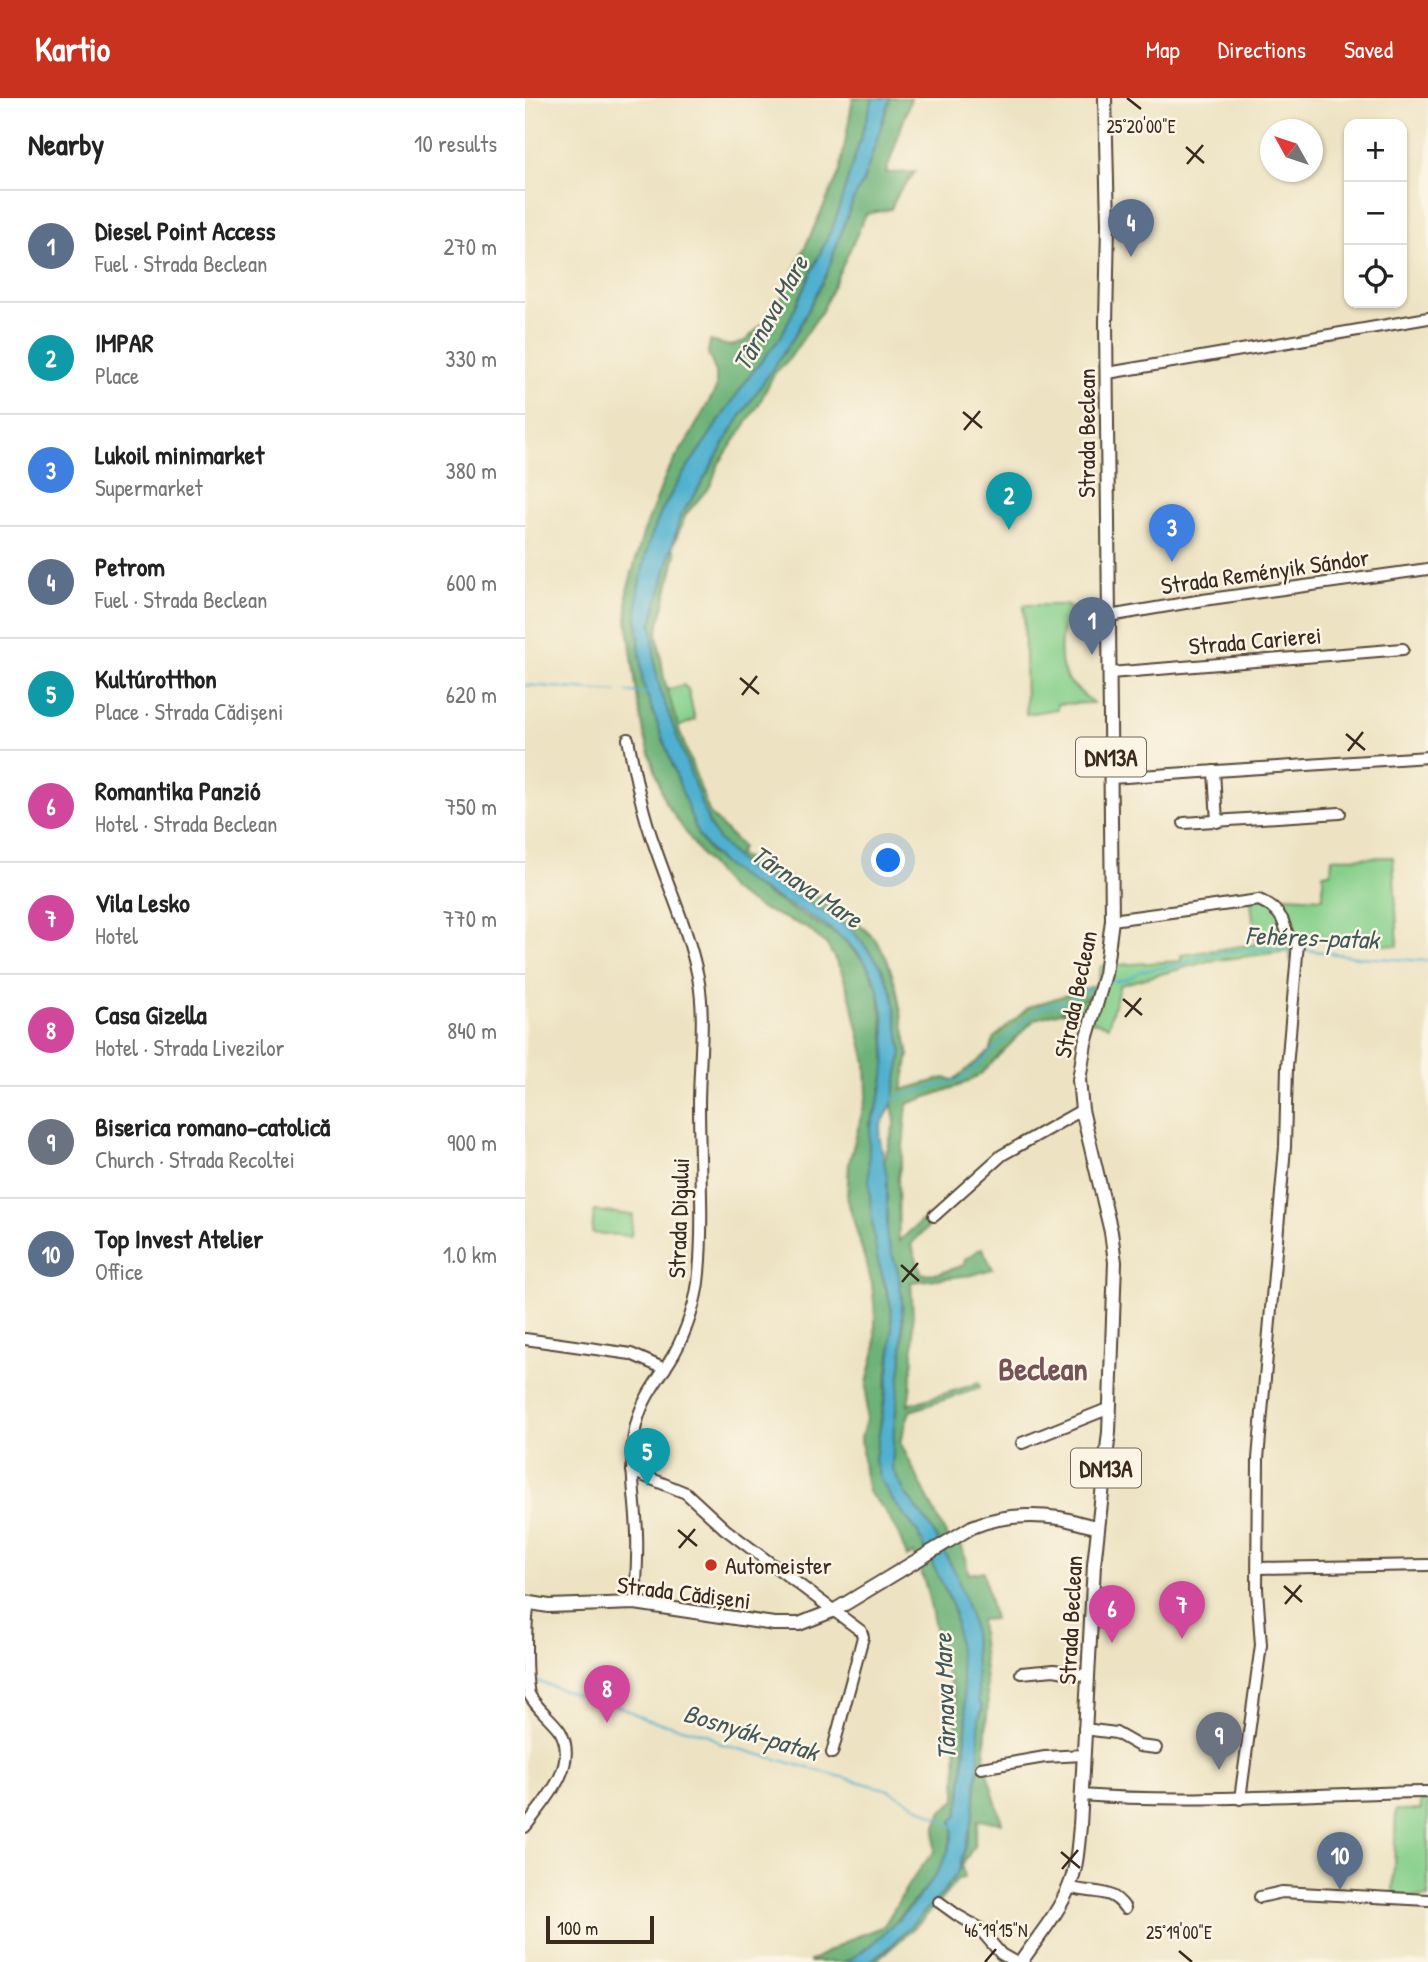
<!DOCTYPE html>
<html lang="en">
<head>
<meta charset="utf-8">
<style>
  :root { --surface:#fff; --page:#f6f6f6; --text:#222; --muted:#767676; --line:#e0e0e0; --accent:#c8321e }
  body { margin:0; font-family:"Patrick Hand",sans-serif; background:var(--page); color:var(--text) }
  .controls { position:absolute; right:21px; top:21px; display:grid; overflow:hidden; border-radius:14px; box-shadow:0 2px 5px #0004 }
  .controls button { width:63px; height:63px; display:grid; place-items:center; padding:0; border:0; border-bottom:2px solid var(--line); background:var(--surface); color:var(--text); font:35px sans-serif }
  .compass { position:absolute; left:735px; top:21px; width:63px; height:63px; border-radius:50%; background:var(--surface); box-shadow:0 2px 5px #0004; rotate:310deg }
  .scale { position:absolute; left:21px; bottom:18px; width:108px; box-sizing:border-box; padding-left:7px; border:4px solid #3b2a1e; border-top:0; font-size:19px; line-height:24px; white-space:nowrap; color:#3b2a1e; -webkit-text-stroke:5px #fcf5e5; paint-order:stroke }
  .you { position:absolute; left:364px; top:763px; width:24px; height:24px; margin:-18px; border:5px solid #fff; border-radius:50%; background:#1a73e8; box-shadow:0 0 0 10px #1a73e833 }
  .badge { display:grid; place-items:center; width:46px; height:46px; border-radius:50%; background:var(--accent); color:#fff; font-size:23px; font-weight:700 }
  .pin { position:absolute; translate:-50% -58px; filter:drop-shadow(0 2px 4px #0008) }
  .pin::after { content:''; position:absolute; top:37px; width:24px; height:21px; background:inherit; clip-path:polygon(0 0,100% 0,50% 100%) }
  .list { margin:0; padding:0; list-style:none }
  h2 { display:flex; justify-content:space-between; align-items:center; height:91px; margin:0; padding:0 28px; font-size:30px }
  h2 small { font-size:23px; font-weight:400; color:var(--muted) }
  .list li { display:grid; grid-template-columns:46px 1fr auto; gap:21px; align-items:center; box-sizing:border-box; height:112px; padding:0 28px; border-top:2px solid var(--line) }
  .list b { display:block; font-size:26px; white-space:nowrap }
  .list p { margin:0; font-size:23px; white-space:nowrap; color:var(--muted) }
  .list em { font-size:23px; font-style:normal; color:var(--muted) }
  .icon { flex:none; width:38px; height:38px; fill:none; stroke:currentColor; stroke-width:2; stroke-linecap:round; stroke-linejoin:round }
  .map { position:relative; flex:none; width:903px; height:1864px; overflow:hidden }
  header { display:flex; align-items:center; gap:42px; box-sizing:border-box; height:98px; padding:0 35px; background:var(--accent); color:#fff }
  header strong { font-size:33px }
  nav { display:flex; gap:38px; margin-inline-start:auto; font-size:24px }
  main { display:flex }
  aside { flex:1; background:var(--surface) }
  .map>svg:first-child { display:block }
</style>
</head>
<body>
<header>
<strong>Kartio</strong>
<nav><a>Map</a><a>Directions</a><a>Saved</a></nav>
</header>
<main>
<aside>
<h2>Nearby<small>10 results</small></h2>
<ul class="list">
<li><span class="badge" style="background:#5c6f8a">1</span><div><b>Diesel Point Access</b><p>Fuel · Strada Beclean</p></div><em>270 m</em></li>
<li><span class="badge" style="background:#0f9aa8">2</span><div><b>IMPAR</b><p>Place</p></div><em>330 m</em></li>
<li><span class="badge" style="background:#3f7fe0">3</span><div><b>Lukoil minimarket</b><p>Supermarket</p></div><em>380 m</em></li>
<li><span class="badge" style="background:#5c6f8a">4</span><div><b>Petrom</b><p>Fuel · Strada Beclean</p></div><em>600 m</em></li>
<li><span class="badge" style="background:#0f9aa8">5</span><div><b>Kultúrotthon</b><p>Place · Strada Cădișeni</p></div><em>620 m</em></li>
<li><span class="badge" style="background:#d1479c">6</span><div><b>Romantika Panzió</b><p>Hotel · Strada Beclean</p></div><em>750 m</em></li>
<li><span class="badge" style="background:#d1479c">7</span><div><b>Vila Lesko</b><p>Hotel</p></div><em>770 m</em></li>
<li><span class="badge" style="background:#d1479c">8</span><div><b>Casa Gizella</b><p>Hotel · Strada Livezilor</p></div><em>840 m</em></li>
<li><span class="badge" style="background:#6b7280">9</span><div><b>Biserica romano-catolică</b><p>Church · Strada Recoltei</p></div><em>900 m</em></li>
<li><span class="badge" style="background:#5c6f8a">10</span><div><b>Top Invest Atelier</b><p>Office</p></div><em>1.0 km</em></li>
</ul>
</aside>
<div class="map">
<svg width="903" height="1864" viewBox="0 0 903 1864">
  <rect width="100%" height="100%" fill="#fcf5e5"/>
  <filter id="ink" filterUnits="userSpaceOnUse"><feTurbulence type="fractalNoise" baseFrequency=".0143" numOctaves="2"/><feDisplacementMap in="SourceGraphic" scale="14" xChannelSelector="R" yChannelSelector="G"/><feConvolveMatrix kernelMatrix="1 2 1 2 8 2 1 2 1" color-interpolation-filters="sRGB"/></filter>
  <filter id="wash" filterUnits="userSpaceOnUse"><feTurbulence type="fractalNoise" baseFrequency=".00686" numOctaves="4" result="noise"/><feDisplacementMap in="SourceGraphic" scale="28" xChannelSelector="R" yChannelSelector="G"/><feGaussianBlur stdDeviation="1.57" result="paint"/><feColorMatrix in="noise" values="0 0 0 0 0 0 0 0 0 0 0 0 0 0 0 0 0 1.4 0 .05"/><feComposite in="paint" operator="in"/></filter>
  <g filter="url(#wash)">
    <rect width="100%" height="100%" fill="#ede3c3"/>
    <g fill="#87d08c" stroke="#617d55" stroke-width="2">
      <path d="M499 507H541L546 511C535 527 532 559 540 577 545 588 560 597 568 605L532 606V611L501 616Z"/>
      <polygon points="158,587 163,591 170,622 153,629 142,592"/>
      <polygon points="868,759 873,848 773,839 766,864 764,853 684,863 595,887 583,928 536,914 570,895 576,868 656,863 656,857 731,846 725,796 798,800 798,775 806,775 807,760"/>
      <polygon points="69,1113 108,1117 106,1138 67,1135"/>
      <polygon points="895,1703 903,1703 903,1799 868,1798 871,1712 896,1712"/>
    </g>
    <g fill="#6db278" stroke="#546e4b" stroke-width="2">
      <path d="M328 0H348L310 123 271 208 256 239 226 276 154 382 136 414 125 443 113 491 112 520 118 586 173 737 185 755 205 771 241 796 314 838 340 864 352 887 358 927 361 968 354 1002 345 1025 352 1159 366 1209 368 1238 350 1362 366 1400 392 1433 429 1511 442 1610 436 1701 424 1750 415 1774 357 1839 337 1855 320 1864H284L326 1841 359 1828 383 1787 409 1753 410 1731 417 1713 431 1702C431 1670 433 1636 430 1605 429 1593 425 1585 421 1574 408 1534 407 1495 389 1455L382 1459 373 1435 358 1410 343 1394 339 1373 336 1340 341 1321 342 1285 350 1252V1214L347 1186 322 1100 324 1065 342 996 341 965 327 905 316 872 302 847 281 829 235 810 206 792 175 755 140 704 120 640 113 604 102 521V493L118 436 142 374 165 338 191 291V275L183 255 185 243 205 248 220 243 250 214 315 73Z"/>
      <path d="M365 0H386L361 75 390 74 373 95 366 111 341 116 297 213 264 261 249 276 233 308 193 367 186 387 161 416 148 448 151 456 132 535 139 580 153 629 185 716 217 749 213 757 255 774 283 793 310 804 350 841 362 861 371 888 384 957 377 992 419 980 429 982 465 953 469 940 504 909 572 887 570 895 536 914 510 921 455 977 436 987 382 1006 377 1060 373 1079 374 1143 402 1118 407 1125 386 1146 397 1176 415 1175 439 1167 440 1161 457 1150 468 1171 447 1177 386 1184C389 1226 390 1265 383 1307L454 1285 455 1290 385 1313 375 1344 426 1447 436 1445 444 1476 458 1473 469 1521 455 1522 463 1605 459 1664 477 1725 453 1722 449 1748 437 1768 439 1780 433 1781C409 1813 381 1838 350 1864H344L364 1849 417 1796 434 1772 445 1732 454 1662V1619L458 1612 454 1604 447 1525 404 1427 380 1395 367 1370 369 1330 377 1260 378 1228 377 1200 373 1174 362 1141 361 1123 362 1079 359 1064 370 1023 367 1006 377 955 367 894 355 867 326 831 242 778 232 776 216 765 192 740 184 726 136 595 130 569 127 525 155 418 169 398 211 325 269 239 301 177 328 102 338 84Z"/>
    </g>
    <path fill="#50b1cf" stroke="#466e76" stroke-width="2" d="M348 0H365L338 84 328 102 301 177 269 239 211 325 169 398 155 418 127 525 130 569 136 595 184 726 192 740 216 765 232 776 242 778 326 831 355 867 367 894 377 955 367 1006 356 1027 354 1037 362 1079V1141L373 1174 377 1200V1260L369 1330 367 1370 380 1395 404 1427 431 1476 447 1525 454 1604 458 1608 454 1619V1662L448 1718 434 1772 417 1796 364 1849 344 1864H320C356 1845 437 1767 427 1723L432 1718 436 1701 442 1624 429 1511 392 1433 366 1400 355 1381 350 1362C357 1312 371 1259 366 1210 364 1192 356 1176 352 1159 345 1121 343 1081 344 1043 344 1027 350 1017 354 1002 365 966 363 895 340 864 299 807 214 800 173 737L118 586 112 520 113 491 125 442 136 414 154 382 226 276 256 239 271 208 310 123Z"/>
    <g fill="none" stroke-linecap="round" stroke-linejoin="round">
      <g stroke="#50b1cf" stroke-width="2">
        <polyline points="0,587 92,594"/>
        <polyline points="101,594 121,595"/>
        <polyline points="776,851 832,859 903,863"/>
        <polyline points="589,884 605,880 616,873 651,867 690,856 719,852 767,851"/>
        <polyline points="367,1001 437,981 516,909 542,904 556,894 570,889"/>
        <polyline points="8,1582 77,1605 94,1608 120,1621 182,1636 196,1646 364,1692 429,1729"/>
      </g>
    </g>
  </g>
  <g filter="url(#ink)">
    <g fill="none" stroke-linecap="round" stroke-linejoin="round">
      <g stroke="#564637" stroke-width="14">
        <g id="minor">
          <polyline points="583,275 903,220"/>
          <polyline points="584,518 678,502 903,471"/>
          <polyline points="585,575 878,551"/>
          <path d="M103 641C110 677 117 714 130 749 145 793 164 834 173 879 181 921 174 964 174 1006 174 1063 179 1119 174 1175 172 1202 162 1232 149 1256 137 1277 120 1296 113 1320 101 1358 111 1397 112 1436 113 1459 111 1482 110 1505"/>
          <polyline points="689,673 692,724"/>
          <polyline points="586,680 903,659"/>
          <polyline points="659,725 815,715"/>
          <path d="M587 822 734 802C743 806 752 812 757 821 762 831 761 841 773 845L762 969 760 1049 733 1361 732 1491 736 1547 715 1701"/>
          <polyline points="409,1118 477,1057 557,1012"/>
          <polyline points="0,1241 106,1256 140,1271"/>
          <polyline points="497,1345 585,1310"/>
          <polyline points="107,1373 161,1395 200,1431 336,1533 338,1539 307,1655"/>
          <polyline points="733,1470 903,1467"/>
          <polyline points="496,1575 529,1572 563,1578"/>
          <polyline points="559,1631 591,1635 614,1648 631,1650"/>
          <polyline points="456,1670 520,1659 558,1657"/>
          <path d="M556 1697C672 1706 787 1695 903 1694"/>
          <path d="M0 1729C19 1704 55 1667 35 1633 26 1620 11 1610 4 1596 0 1578 0 1525 4 1505"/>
          <path d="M544 1789C567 1797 585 1788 600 1810"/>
          <polyline points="735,1799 757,1794 903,1802"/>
          <polyline points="414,1804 432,1817 453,1829 476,1856 490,1864"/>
        </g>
      </g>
      <g stroke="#564637" stroke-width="16">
        <g id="major">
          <path d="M0 1504 24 1508 110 1505 249 1526H274L310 1512 447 1429C474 1418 505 1416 534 1420 547 1422 559 1427 572 1429"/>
          <path d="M496 1864C512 1840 533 1816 544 1789 552 1770 553 1748 555 1728L569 1467 584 1334 590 1164 586 1134 557 1012 554 982 560 945 580 876 587 822 581 225 583 126 580 0"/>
        </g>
      </g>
      <use href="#minor" stroke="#fff" stroke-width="10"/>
      <use href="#major" stroke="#fff" stroke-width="12"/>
    </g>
  </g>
  <path fill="none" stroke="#3b2a1e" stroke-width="2.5" d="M602 0 616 11M661 49 679 65M662 66 678 47M438 314 457 330M439 332 455 313M215 580 234 596M217 597 232 578M821 636 840 652M823 653 838 634M598 901 617 917M600 919 616 900M376 1167 394 1183M377 1184 393 1165M153 1432 172 1448M154 1450 170 1431M759 1488 777 1504M760 1506 776 1487M536 1754 555 1770M537 1771 553 1752M654 1853 667 1864M460 1864 471 1851"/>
  <circle fill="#c8321e" stroke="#fcf5e5" stroke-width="2.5" cx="186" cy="1467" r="7"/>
  <g text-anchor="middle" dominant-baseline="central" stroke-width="5" stroke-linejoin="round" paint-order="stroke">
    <g fill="#fcf5e5" stroke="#75675a" stroke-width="2">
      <rect x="551" y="639.5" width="70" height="39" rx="5"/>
      <rect x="546" y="1350.5" width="70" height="39" rx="5"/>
    </g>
    <g font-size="23" font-weight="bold" fill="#3b2a1e">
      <text x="586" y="659">DN13A</text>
      <text x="581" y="1370">DN13A</text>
    </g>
    <g font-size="24" fill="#3b2a1e" stroke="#fcf5e5">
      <text transform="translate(561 335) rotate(-90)">Strada Beclean</text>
      <text transform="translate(740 473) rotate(-8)">Strada Reményik Sándor</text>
      <text transform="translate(730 542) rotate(-5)">Strada Carierei</text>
      <text transform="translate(550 896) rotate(-78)">Strada Beclean</text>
      <text transform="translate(153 1120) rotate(-88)">Strada Digului</text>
      <text transform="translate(159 1494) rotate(7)">Strada Cădișeni</text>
      <text transform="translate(545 1522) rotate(-87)">Strada Beclean</text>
    </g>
    <g font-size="24" fill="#3b2a1e" stroke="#fcf5e5" text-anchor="start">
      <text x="200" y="1467">Automeister</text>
    </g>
    <g font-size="26" font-style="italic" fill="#42595c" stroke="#fcf5e5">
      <text transform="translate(245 215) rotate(-61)">Târnava Mare</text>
      <text transform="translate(282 788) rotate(34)">Târnava Mare</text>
      <text transform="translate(787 839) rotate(2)">Fehéres-patak</text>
      <text transform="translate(419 1599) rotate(-92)">Târnava Mare</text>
      <text transform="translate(226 1634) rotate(17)">Bosnyák-patak</text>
    </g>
    <g font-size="32" font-weight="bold" fill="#745258" stroke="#fcf5e5">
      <text x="518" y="1270">Beclean</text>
    </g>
  </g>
  <g font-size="18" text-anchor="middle" fill="#3b2a1e" stroke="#fcf5e5" stroke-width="5" stroke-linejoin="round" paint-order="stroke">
    <text x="616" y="35">25°20'00"E</text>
    <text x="471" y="1839">46°19'15"N</text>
    <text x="654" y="1841">25°19'00"E</text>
  </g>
</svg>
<div class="controls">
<button>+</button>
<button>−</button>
<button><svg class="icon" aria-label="locate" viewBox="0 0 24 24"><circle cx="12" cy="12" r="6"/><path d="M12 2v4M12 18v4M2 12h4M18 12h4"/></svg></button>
</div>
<svg class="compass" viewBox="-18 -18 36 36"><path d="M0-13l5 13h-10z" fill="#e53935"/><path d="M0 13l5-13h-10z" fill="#767676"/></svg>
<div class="scale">100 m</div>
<div class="you"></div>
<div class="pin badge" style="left:567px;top:557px;background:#5c6f8a">1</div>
<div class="pin badge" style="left:484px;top:432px;background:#0f9aa8">2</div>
<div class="pin badge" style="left:647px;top:464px;background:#3f7fe0">3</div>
<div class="pin badge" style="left:606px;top:159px;background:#5c6f8a">4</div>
<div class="pin badge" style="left:122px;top:1388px;background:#0f9aa8">5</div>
<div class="pin badge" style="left:587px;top:1545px;background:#d1479c">6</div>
<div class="pin badge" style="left:657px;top:1541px;background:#d1479c">7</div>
<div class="pin badge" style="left:82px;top:1625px;background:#d1479c">8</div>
<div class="pin badge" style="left:694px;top:1672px;background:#6b7280">9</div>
<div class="pin badge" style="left:815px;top:1792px;background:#5c6f8a">10</div>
</div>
</main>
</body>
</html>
